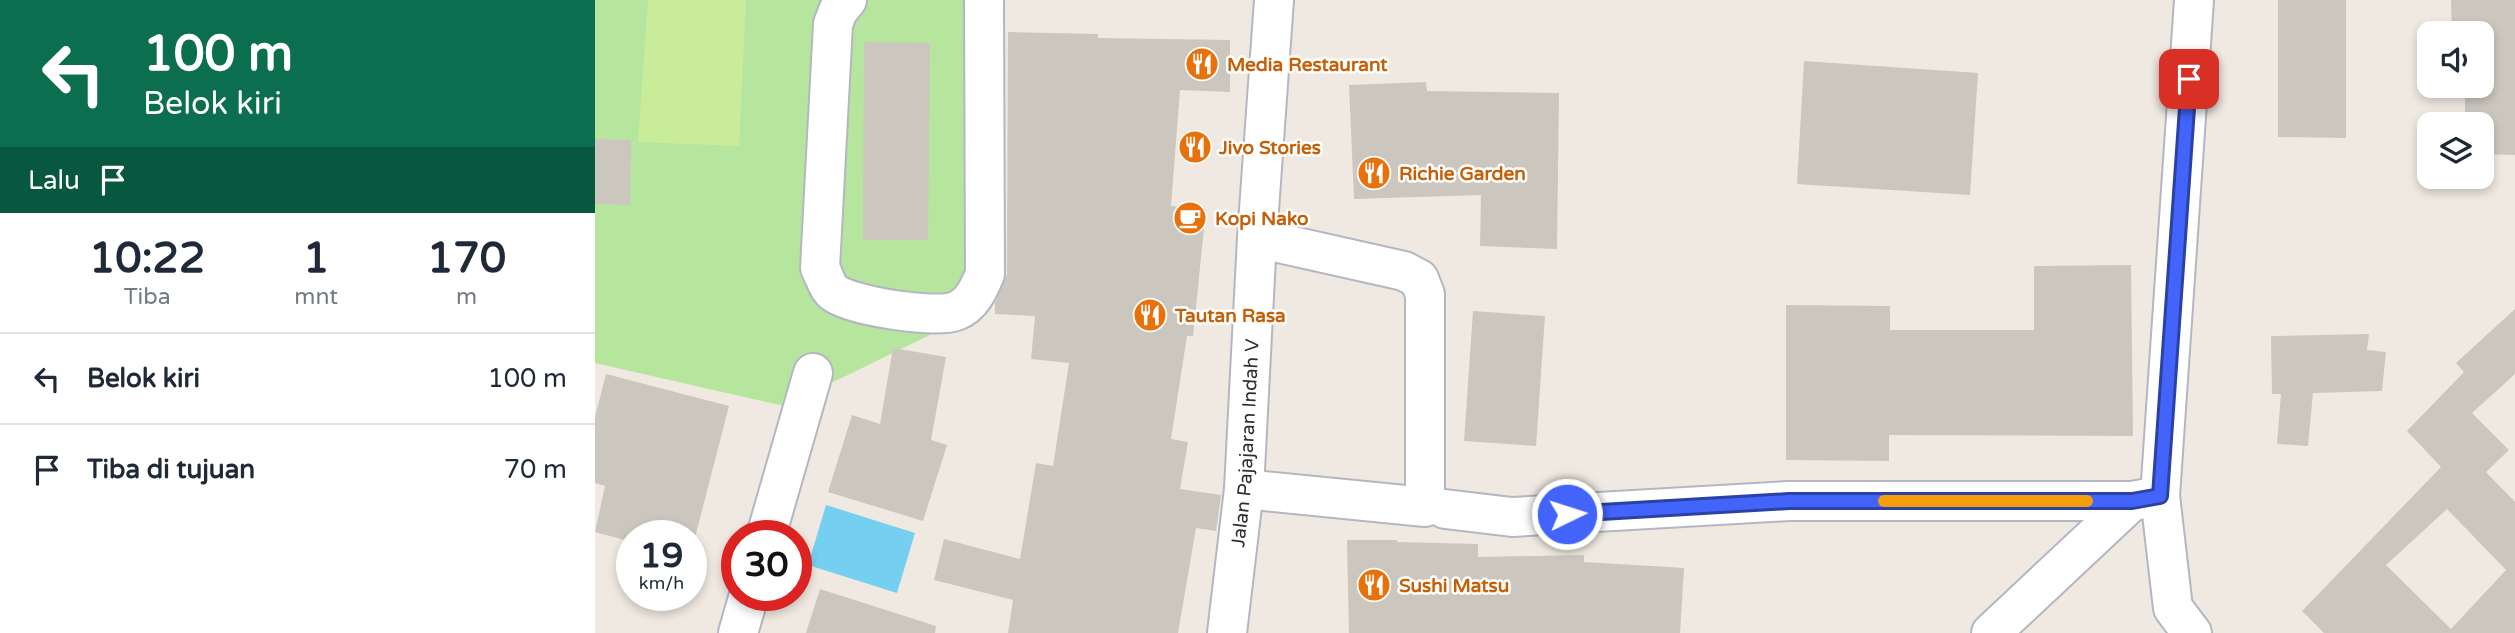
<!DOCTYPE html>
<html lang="id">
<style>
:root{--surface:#fff;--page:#f6f6f7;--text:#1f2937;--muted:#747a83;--line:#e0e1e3}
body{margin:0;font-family:"Varela Round",sans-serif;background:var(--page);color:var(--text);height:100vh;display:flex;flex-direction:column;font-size:26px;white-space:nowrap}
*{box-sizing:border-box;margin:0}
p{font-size:23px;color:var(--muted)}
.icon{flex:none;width:38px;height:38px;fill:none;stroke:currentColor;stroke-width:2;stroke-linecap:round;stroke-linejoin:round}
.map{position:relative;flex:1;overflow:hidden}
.side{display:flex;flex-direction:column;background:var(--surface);width:595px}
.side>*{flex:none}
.guide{background:#0b6e4f;color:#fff;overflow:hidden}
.tools{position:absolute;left:1822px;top:21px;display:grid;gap:14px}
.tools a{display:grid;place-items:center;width:77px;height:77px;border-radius:14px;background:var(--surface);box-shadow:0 4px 10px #0003;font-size:35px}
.speed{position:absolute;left:21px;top:520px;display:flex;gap:14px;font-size:35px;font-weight:700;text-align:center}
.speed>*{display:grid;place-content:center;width:91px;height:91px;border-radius:50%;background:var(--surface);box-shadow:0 4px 10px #0003;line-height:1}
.speed small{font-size:18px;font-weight:400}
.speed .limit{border:10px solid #d22;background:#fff;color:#111}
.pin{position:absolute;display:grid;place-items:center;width:60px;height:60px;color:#fff;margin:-30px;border-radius:14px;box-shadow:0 4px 10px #0006}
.me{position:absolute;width:77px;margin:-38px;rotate:86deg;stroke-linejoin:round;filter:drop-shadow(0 0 5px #0008)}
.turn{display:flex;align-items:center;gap:24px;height:147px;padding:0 28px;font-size:32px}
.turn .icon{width:91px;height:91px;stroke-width:2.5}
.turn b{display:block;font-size:49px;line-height:60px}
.then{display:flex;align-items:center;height:66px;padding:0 28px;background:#0003;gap:14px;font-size:26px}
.eta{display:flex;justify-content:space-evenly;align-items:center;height:119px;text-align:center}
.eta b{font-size:42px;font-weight:800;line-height:49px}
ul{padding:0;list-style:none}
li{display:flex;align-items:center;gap:21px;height:91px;padding:0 28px;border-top:2px solid var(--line)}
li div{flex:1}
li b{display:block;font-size:26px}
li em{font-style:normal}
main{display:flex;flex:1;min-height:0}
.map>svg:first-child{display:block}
.green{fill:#b6e59e}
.pitch{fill:#c9ec9a}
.water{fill:#75cff0}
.building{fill:#cbc7bf;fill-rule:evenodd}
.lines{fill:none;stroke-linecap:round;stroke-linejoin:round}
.street-casing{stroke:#b4b7c1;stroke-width:42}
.secondary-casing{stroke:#b4b7c1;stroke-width:42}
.street{stroke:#fff;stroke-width:38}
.secondary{stroke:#fff;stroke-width:38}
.route-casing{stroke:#2b41a3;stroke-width:18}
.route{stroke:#4264fb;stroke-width:12}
.slow{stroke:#f59e0b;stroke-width:12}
.labels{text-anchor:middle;stroke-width:5;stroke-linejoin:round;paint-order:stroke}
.food-label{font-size:19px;font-weight:bold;fill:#c56008;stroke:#fff;text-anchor:start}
.street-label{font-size:19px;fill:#2e2e2e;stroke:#fff}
</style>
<main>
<section class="side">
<div class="guide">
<div class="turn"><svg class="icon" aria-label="left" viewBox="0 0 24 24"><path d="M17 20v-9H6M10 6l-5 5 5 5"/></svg><div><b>100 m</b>Belok kiri</div></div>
<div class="then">Lalu<svg class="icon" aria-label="arrive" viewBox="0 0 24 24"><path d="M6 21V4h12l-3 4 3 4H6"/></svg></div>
</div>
<div class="eta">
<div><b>10:22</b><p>Tiba</p></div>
<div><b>1</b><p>mnt</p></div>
<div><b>170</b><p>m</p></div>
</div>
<ul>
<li><svg class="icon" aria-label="left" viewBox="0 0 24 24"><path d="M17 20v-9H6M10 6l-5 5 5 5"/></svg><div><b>Belok kiri</b></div><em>100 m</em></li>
<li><svg class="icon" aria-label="arrive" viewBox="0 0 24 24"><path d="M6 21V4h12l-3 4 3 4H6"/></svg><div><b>Tiba di tujuan</b></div><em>70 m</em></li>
</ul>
</section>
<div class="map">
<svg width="1920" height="633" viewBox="0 0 1920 633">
<rect width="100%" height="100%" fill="#efe9e1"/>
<polygon class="green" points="0,0 372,0 380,313 189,406 0,363"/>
<polygon class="pitch" points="53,0 151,0 144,146 43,142"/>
<polygon class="water" points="231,505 320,533 302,593 213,565"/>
<g class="building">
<polygon points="1683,0 1751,0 1751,138 1683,137"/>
<polygon points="1856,0 1920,0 1920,155 1886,154 1886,124 1870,124 1870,86 1886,86 1886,33 1857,33"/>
<polygon points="413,32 503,34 503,38 635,40 635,92 585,90 576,206 611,209 598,336 592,336 576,439 593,442 585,489 626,495 621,531 601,528 583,633 413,633 418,600 339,580 349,539 425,559 441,463 458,466 474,363 436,359 440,316 400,314 400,303 412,274"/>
<polygon points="269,42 335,43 333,240 268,240"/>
<polygon points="1209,61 1383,73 1375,195 1202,184"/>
<polygon points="831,82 832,91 964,93 962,249 885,246 886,195 759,199 754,85"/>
<polygon points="0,139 36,140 35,205 0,204"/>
<polygon points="1536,265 1538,436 1294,435 1294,461 1191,460 1191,305 1295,306 1295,330 1439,330 1439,266"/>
<path d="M1920,309v65l-43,39 37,37 -23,22 29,30v131h-191l-22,-22 139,-144 -34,-36 57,-59 -8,-9zM1852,509l59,61 -55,59 -65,-64z"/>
<polygon points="878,311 950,316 941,446 869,441"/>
<polygon points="1774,334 1772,350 1791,352 1787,391 1718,393 1713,446 1682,444 1686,394 1677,394 1676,336"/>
<polygon points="298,348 351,357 336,440 352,445 328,521 233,492 257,415 285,424"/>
<polygon points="11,374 134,406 96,553 96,536 37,536 37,542 0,532 10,486 0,483 0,417"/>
<polygon points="752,540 802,540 802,542 883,544 883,557 989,555 989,562 1089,568 1085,633 754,633"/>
<polygon points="225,589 341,626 340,633 211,633"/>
</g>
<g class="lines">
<defs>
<g id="street">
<path d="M252,0l-9,11 -5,13 -13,244c4,7 7,19 13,24 17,14 102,27 123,19 16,-6 23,-23 29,-37l-1,-274"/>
<polyline points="649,489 830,507 830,294 824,279 809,271 662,238"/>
<polyline points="850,509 917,517 1194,501 1537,501 1565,496"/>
<polyline points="171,536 218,373"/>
<polyline points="143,633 154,595"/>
<polyline points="1396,633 1537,501"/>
<polyline points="1597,633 1578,608 1565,496 1599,0"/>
</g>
<g id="secondary">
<path id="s1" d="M632,633l17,-144 13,-251 17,-238"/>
</g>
</defs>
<use href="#street" class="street-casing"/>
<use href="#secondary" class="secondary-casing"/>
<use href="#street" class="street"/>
<use href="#secondary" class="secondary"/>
</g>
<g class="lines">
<defs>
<polyline id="route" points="972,514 1194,501 1537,501 1565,496 1594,79"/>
</defs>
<use href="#route" class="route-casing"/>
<use href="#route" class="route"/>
<polyline class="slow" points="1289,501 1492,501"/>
</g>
<defs>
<symbol id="restaurant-disc" viewBox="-11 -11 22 22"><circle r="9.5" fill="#e8710a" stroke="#fff"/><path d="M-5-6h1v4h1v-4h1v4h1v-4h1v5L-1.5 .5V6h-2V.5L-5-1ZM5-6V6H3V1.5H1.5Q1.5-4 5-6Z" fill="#fff"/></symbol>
<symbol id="cafe-disc" viewBox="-11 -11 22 22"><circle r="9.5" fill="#e8710a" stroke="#fff"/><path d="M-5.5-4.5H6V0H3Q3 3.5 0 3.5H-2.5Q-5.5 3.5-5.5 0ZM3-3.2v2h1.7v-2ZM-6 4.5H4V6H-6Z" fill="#fff"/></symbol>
</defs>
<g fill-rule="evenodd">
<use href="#restaurant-disc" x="588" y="45" width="38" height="38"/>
<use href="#restaurant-disc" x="581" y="128" width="38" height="38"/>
<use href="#restaurant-disc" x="760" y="154" width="38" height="38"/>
<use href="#cafe-disc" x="576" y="199" width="38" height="38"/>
<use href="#restaurant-disc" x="536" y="296" width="38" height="38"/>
<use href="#restaurant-disc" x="760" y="566" width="38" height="38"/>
</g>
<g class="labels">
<g class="food-label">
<text x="632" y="71">Media Restaurant</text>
<text x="624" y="154">Jivo Stories</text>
<text x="804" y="180">Richie Garden</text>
<text x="620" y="225">Kopi Nako</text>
<text x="580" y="322">Tautan Rasa</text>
<text x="804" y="592">Sushi Matsu</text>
</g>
<g class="street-label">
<text dy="7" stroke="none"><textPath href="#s1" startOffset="191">Jalan Pajajaran Indah V</textPath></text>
</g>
</g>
</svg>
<div class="tools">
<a><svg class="icon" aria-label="sound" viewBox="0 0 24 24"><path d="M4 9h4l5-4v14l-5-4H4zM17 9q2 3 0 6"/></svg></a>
<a><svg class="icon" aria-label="layers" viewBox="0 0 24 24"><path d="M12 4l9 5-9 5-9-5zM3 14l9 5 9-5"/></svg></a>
</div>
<div class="speed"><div>19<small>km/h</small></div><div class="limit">30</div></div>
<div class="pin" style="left:1594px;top:79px;background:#d93025"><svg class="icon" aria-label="arrive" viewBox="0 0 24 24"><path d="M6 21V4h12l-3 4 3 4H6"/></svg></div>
<svg class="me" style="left:972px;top:514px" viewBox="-20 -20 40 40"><circle r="17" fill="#4264fb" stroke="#fff" stroke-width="3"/><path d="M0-11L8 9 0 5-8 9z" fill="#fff"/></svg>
</div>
</main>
